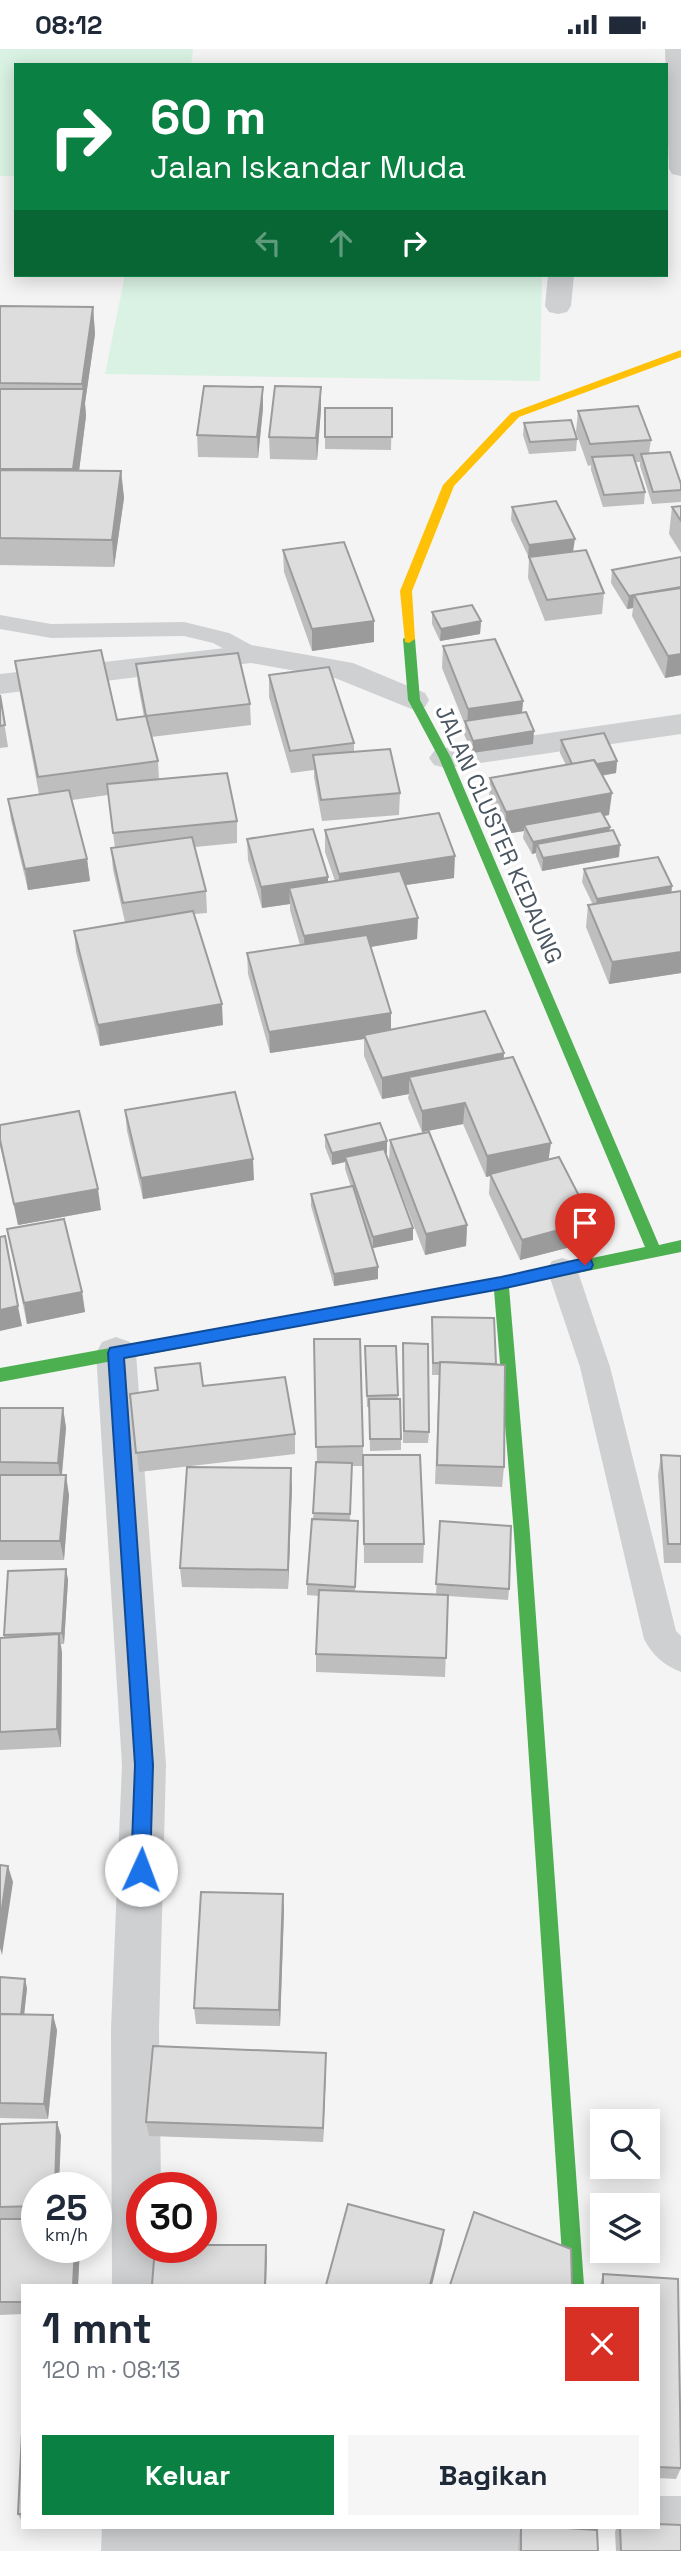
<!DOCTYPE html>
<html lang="id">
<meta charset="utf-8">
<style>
:root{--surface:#fff;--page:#f6f6f7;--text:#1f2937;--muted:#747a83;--accent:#0b8043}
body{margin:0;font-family:"Space Grotesk",sans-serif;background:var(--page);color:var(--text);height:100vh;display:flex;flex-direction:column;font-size:26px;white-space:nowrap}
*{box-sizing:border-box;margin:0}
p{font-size:23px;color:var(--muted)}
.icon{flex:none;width:38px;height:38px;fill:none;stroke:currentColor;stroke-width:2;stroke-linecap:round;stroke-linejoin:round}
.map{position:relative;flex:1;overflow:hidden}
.drawer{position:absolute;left:21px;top:2235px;width:639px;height:245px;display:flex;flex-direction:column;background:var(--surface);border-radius:0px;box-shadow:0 4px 18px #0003}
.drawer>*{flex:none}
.banner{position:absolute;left:14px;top:14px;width:654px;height:214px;border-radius:0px;box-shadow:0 4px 18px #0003;background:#0b8043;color:#fff;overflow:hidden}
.fabs{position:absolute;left:590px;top:2060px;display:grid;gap:14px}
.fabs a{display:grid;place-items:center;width:70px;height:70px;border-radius:0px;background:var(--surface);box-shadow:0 4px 18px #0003;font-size:35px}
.speed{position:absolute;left:21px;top:2123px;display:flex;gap:14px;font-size:35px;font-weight:700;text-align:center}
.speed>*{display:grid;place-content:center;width:91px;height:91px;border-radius:50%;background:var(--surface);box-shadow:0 4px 18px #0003;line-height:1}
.speed small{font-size:18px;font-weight:400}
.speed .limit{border:10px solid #d22;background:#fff;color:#111}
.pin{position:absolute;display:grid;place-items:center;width:60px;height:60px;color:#fff;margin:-72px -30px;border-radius:50% 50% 50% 0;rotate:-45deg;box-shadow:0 0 7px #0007}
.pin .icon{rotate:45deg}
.me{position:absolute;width:77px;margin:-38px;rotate:2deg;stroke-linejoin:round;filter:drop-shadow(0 0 5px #0008)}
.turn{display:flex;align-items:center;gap:24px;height:147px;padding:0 21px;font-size:32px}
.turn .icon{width:91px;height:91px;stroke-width:2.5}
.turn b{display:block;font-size:49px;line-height:60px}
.lanes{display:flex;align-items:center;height:66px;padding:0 21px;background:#0003;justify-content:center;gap:35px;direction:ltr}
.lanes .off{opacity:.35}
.round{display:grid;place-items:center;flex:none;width:74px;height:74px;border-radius:0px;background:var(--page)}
.head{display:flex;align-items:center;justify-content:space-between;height:119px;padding:0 21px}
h1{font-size:42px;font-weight:700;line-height:52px}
.action{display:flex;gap:14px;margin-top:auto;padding:14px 21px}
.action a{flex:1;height:80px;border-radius:0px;background:var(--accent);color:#fff;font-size:28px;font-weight:700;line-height:80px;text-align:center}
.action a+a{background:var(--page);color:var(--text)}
.status{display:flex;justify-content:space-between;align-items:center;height:49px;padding:0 35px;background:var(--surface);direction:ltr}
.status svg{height:19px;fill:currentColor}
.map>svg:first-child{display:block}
.green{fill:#d9f2e3}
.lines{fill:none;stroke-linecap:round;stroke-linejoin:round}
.lane{fill:#ced0d2;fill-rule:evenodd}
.street{fill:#ced0d2;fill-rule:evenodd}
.fast{fill:#4caf50;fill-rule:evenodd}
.slow{fill:#ffc107;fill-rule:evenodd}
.wall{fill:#bebebf}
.shaded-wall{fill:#9b9b9b}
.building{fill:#ddddde;stroke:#9b9b9b;stroke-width:2}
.route{fill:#1a73e8;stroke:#114b97;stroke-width:2}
.labels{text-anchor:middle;stroke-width:7;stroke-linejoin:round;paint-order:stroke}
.street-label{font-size:23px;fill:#4a5661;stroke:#fff}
</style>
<div class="status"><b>08:12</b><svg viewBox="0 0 49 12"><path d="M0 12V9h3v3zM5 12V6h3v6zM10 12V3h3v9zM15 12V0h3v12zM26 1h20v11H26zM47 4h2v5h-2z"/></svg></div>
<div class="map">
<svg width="681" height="2502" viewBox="0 0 681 2502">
<rect width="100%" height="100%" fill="#f4f4f4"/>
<g class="green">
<polygon points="0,0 193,0 191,16 16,16 16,127 0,127"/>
<polygon points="125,226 514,226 542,228 540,332 105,325"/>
</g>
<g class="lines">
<g class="lane">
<polygon points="0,566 51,575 184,573 229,584 259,600 263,605 259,610 251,612 243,610 213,594 184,587 51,589 0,580"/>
<path d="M562,1209l10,3 5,8 33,98 66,264 5,5v36c-16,-6 -29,-17 -37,-33l-64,-272 -33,-98 5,-8z"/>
</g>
<g class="street">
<polygon points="665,0 681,0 681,127 672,125 669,120"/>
<polygon points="548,226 574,226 571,257 567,263 558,265 549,263 545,257"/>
<polygon points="251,596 353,614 425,644 429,651 425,658 414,661 335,629 251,614 0,645 0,625"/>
<polygon points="681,665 681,685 445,719 434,716 429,709 434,702 445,699"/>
<polygon points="116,1288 130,1293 136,1304 166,1716 159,1980 161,2138 142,2138 142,2198 162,2198 162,2236 112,2236 111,1980 122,1716 96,1304 102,1293"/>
<polygon points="658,2447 681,2447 681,2501 658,2501 639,2493 633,2478 658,2478"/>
<polygon points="102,2478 557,2478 549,2497 537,2502 101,2502"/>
</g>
<polygon class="fast" points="409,586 415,590 420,651 451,709 659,1196 681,1191 681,1203 509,1238 530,1485 584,2236 564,2236 514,1485 494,1241 0,1333 0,1319 501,1228 645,1198 439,709 408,651 403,590"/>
<polygon class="slow" points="681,301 681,308 519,368 454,437 412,542 415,590 409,594 405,593 400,542 443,436 511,364"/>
</g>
<g class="wall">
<polygon points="0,257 93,258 95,285 85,354 86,367 79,422 121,422 124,449 114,518 0,516"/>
<polygon points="263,359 258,409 198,408 197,386"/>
<polygon points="325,359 392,359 391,401 325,400"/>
<polygon points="321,360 317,411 270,410 269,388"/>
<polygon points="578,362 651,391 649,404 681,435 681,453 652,455 640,417 640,413 635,413 645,443 644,455 603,458 591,421 591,416 588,417 576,383"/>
<polygon points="524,374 577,390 576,402 529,405 523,386"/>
<polygon points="681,457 681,504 669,485 672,458"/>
<polygon points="512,458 573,503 604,544 602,565 545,572 528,529 529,509 511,471"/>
<polygon points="283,501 374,572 374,593 312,602 284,523"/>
<polygon points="681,508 681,626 665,629 632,567 633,559 627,560 611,534 612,521"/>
<polygon points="432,563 481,572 480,585 440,592 432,575"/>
<polygon points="443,597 523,652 522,664 533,695 472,704 464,685 465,676 442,619"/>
<polygon points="15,612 117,671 144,668 138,636 136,615 250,655 251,676 151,688 158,712 159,730 237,772 237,794 195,798 206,842 207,864 194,865 223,976 100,997 76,903 74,882 125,873 113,821 111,799 115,799 108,746 72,751 87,810 90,832 28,841 11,771 8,750 39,745 19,639"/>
<polygon points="269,626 354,694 354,703 400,744 399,766 322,772 314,728 314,721 291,724 269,648"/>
<polygon points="0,646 8,698 0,699"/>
<polygon points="561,691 617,712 616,724 602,727 609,766 604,767 610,778 609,782 619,808 542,822 536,807 536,804 532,805 523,789 524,782 505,785 489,751 490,729 566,716 560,704"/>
<polygon points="325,781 454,829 405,836 418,869 417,890 371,898 391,981 504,1010 549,1110 592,1172 590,1193 520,1211 489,1145 490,1127 486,1128 463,1075 422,1083 408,1049 409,1045 382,1050 364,1007 364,990 270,1004 248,925 247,904 300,896 290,861 290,855 262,859 248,811 247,790 328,828 328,833 335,832 325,803"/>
<polygon points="584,820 671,844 681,842 681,924 609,935 586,878 588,856 593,856 582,833"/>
<polygon points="125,1061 254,1131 143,1150 127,1082"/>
<polygon points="0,1076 101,1161 18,1176 0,1097"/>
<polygon points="325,1086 387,1104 385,1105 413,1179 413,1191 373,1199 378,1230 334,1237 311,1157 311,1145 351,1138 345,1120 345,1113 332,1116 325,1098"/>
<polygon points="390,1091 467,1176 466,1197 425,1206 389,1112"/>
<polygon points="7,1180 82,1243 85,1263 27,1275"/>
<polygon points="432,1268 494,1269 496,1316 504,1418 502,1438 435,1435 439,1326 432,1326"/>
<polygon points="314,1290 363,1397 363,1417 352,1417 350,1472 358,1472 355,1542 436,1545 440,1472 509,1540 508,1551 448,1547 445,1628 316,1623 316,1605 319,1547 307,1546 307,1535 313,1470 317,1413"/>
<polygon points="365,1297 396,1297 398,1350 401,1390 401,1401 370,1402 369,1358 367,1358"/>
<polygon points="403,1306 429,1383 428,1394 403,1394"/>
<polygon points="203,1337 295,1385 295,1405 139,1423 130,1345"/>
<polygon points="0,1359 63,1359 66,1379 62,1426 69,1446 64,1511 0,1511"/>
<polygon points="363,1406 424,1495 423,1514 364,1514"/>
<polygon points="661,1406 681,1407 681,1514 664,1514 658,1426"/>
<polygon points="292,1439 288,1540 182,1538 180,1519"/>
<polygon points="66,1520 68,1531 64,1595 61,1595 62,1604 61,1698 0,1701 0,1589 4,1589 4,1586"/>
<polygon points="283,1845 284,1861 280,1977 196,1975 194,1959"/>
<polygon points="0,1928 27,1939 24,1966 57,1981 48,2070 0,2069"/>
<polygon points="326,2019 323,2093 149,2087 146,2073"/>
<polygon points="57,2073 61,2087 37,2138 37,2198 80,2198 78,2236 23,2236 23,2265 0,2266 0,2075"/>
<polygon points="603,2225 678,2230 681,2419 676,2430 658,2429 658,2236 600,2236"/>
<polygon points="23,2364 23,2475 18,2465"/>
<polygon points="521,2478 598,2502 518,2502 519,2486"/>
<polygon points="617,2478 658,2478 681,2502 616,2502 615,2483"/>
</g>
<g class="shaded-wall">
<polygon points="93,258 95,285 85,354 86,367 76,446 73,420 83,348 82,335"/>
<polygon points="263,338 263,359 258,409 257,388"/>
<polygon points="321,338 321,360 317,411 316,389"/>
<polygon points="121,422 124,449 114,518 112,491"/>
<polygon points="575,490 573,503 528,509 529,496"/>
<polygon points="634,546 633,559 627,560 629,547"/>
<polygon points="374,572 374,593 312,602 312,580"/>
<polygon points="481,572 480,585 440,592 441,580"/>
<polygon points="681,605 681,626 665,629 668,607"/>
<polygon points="523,652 521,674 467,678 468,660"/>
<polygon points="534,682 533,695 472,704 473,692"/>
<polygon points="617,712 616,724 573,731 574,719"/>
<polygon points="612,744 609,766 527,781 524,776 524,782 505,785 506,763"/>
<polygon points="610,778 608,790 537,795 536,804 532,805 533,793"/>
<polygon points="620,796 619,808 542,822 543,809"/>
<polygon points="455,807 454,829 339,846 339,825"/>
<polygon points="87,810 90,832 28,841 25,820"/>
<polygon points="328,828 328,849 289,839 290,855 262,859 261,838"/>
<polygon points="672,837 671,849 595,862 597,850"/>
<polygon points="418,869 417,890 305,909 304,887"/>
<polygon points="681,903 681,924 609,935 612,913"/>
<polygon points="222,955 223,976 100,997 98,976"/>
<polygon points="391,964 391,986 364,986 364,990 270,1004 269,983"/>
<polygon points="504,1004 503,1026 409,1028 409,1045 382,1050 382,1029"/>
<polygon points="465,1054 463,1075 422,1083 422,1062"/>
<polygon points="387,1092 387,1104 347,1113 345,1108 345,1113 332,1116 332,1104"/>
<polygon points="551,1094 548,1115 490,1125 490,1127 486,1128 487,1107"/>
<polygon points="253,1110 254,1131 143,1150 141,1129"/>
<polygon points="98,1140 101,1161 18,1176 14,1155"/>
<polygon points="592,1172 590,1193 520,1211 522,1191"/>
<polygon points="467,1176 466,1197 425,1206 426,1185"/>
<polygon points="413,1179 413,1191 373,1199 373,1188"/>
<polygon points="378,1218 378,1230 334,1237 334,1225"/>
<polygon points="82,1243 85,1263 27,1275 24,1254"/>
<polygon points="18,1257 22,1277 0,1282 0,1261"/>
<polygon points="63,1359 66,1379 61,1433 58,1414"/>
<polygon points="291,1419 292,1439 288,1540 288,1521"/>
<polygon points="66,1426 69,1446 64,1511 60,1492"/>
<polygon points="66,1520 68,1531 64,1595 62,1584"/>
<polygon points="59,1585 62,1604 61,1698 57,1680"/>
<polygon points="8,1817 13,1833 2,1906 0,1899 0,1873"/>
<polygon points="283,1845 284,1861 280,1977 279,1961"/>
<polygon points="25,1930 27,1939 23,1976 20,1967"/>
<polygon points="53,1966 57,1981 48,2070 44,2055"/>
<polygon points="326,2004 326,2019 323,2093 323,2079"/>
<polygon points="57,2073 61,2087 59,2138 55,2138"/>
<polygon points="444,2181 442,2195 432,2236 430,2236"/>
<polygon points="266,2196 267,2210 266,2236 265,2236"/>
<polygon points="75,2198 80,2198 78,2236 73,2236"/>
</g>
<g class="building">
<polygon points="0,257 93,258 82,335 0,334"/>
<polygon points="204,337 263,338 257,388 197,386"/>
<polygon points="275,337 321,338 316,389 269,388"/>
<polygon points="0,340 84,340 73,420 0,420"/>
<polygon points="638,357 651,391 590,395 578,362"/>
<rect x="325" y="359" width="67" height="29"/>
<polygon points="571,371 577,390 530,393 524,374"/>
<polygon points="670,403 681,435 681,441 653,443 641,405"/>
<polygon points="633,406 645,443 604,446 592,408"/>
<polygon points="0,421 121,422 112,491 0,489"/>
<polygon points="556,452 575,490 529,496 512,458"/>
<polygon points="681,457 681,472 672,458"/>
<polygon points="344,493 374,572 312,580 283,501"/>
<polygon points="586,501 604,544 547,551 529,508"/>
<polygon points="681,508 681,538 629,547 612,521"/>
<polygon points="681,539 681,605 668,607 634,546"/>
<polygon points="472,556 481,572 441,580 432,563"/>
<polygon points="495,590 523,652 468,660 443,597"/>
<polygon points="101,601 117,671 146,667 158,712 38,728 15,612"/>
<polygon points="238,604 250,655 146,667 136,615"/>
<polygon points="329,618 354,694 290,702 269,626"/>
<polygon points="0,646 5,676 0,677"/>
<polygon points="526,663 534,682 473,692 465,672"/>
<polygon points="604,684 617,712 597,715 594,711 572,715 561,691"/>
<polygon points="390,700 400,744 321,751 313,706"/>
<polygon points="594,711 612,744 506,763 490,729"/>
<polygon points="227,724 237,772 113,784 107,735"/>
<polygon points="69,741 87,810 25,820 8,750"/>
<polygon points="601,762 610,778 533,793 524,776"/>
<polygon points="439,764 455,807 339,825 325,781"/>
<polygon points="313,780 328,828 261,838 247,790"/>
<polygon points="613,781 620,796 543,809 537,795"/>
<polygon points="192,788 206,842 123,854 111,799"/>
<polygon points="658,808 672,837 597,850 584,820"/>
<polygon points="400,822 418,869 304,887 289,839"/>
<polygon points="681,842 681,903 612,913 588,856"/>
<polygon points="193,862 222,955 98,976 74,882"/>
<polygon points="367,886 391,964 269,983 247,904"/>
<polygon points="485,962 504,1004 382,1029 364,986"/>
<polygon points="513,1008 551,1094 487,1107 465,1054 422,1062 409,1028"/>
<polygon points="235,1043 253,1110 141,1129 125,1061"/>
<polygon points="79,1062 98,1140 14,1155 0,1091 0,1076"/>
<polygon points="380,1074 387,1092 332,1104 325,1086"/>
<polygon points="429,1083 467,1176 426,1185 390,1091"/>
<polygon points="384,1100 413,1179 373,1188 345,1108"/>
<polygon points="559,1108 592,1172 522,1191 490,1125"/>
<polygon points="353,1137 378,1218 334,1225 311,1145"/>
<polygon points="64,1170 82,1243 24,1254 7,1180"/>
<polygon points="5,1187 18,1257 0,1261 0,1188"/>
<polygon points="432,1268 494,1269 496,1315 440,1313 440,1314 433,1314"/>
<polygon points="314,1290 360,1290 363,1397 316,1398"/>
<polygon points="403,1294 428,1295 429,1383 404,1382"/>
<polygon points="365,1297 396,1297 398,1346 367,1347"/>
<polygon points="440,1313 505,1316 504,1418 437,1416"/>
<polygon points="200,1314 203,1337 285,1328 295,1385 136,1404 130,1345 158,1341 155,1319"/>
<polygon points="369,1350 400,1350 401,1390 370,1390"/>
<polygon points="0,1359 63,1359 58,1414 0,1413"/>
<polygon points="363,1406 420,1406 424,1495 364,1495"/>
<polygon points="661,1406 681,1407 681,1495 668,1495"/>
<polygon points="316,1413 352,1414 350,1465 313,1464"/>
<polygon points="187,1418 291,1419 288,1521 180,1519"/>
<polygon points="0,1426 66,1426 60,1492 0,1492"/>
<polygon points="312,1470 358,1472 355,1538 307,1535"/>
<polygon points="440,1472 511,1477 509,1540 436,1535"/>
<polygon points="66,1520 62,1584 4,1586 8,1522"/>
<polygon points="319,1541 448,1546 446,1609 316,1605"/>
<polygon points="59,1585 57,1680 0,1683 0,1589"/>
<polygon points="0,1816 8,1817 0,1873"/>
<polygon points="201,1843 283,1845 279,1961 194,1959"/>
<polygon points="0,1928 25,1930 21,1966 0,1965"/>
<polygon points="0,1965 53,1966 44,2055 0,2054"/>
<polygon points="153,1997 326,2004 323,2079 146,2073"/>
<polygon points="57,2073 55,2138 37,2138 37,2157 0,2158 0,2075"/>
<polygon points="348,2155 444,2181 430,2236 326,2236"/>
<polygon points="474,2163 571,2200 572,2236 450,2236"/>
<polygon points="0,2170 37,2170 37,2198 75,2198 73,2236 23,2236 23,2253 0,2253"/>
<polygon points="201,2196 266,2196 265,2236 152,2236 155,2198 201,2198"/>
<polygon points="603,2225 678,2230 681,2419 658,2418 658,2236 603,2236"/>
<polygon points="23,2364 23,2465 18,2465"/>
<polygon points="658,2475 681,2476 681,2502 621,2502 620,2478 658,2478"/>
<polygon points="521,2478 552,2478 597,2481 598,2502 521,2502"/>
</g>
<polygon class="route" points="585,1209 591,1211 593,1216 591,1220 501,1240 124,1309 153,1716 150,1821 147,1827 141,1830 134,1827 131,1821 135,1716 108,1304 110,1299 501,1228"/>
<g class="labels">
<g class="street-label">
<text transform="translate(499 785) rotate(66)" y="8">JALAN CLUSTER KEDAUNG</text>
</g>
</g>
</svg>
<div class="fabs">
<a><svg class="icon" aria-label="search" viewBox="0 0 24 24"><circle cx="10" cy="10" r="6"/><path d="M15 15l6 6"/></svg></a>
<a><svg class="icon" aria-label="layers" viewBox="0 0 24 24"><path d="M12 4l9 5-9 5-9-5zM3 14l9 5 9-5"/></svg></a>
</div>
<div class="speed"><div>25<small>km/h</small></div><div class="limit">30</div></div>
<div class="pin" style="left:585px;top:1216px;background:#d93025"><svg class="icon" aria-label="arrive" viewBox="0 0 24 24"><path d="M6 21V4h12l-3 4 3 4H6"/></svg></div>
<svg class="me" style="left:141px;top:1821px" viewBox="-20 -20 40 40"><circle r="19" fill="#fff"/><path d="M0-13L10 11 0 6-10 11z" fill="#1a73e8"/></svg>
<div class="banner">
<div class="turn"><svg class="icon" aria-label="right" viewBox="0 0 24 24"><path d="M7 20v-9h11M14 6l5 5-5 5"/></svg><div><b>60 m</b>Jalan Iskandar Muda</div></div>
<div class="lanes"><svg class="icon off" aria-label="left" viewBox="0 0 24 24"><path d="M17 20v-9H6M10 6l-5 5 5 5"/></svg><svg class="icon off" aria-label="ahead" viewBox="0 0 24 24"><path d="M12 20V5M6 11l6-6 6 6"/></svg><svg class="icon" aria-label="right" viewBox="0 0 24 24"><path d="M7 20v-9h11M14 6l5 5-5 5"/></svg></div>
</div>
<section class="drawer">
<div class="head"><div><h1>1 mnt</h1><p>120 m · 08:13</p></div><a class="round" style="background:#d93025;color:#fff"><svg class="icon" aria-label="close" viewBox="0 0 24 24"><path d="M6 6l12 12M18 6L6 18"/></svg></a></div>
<div class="action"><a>Keluar</a><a>Bagikan</a></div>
</section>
</div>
